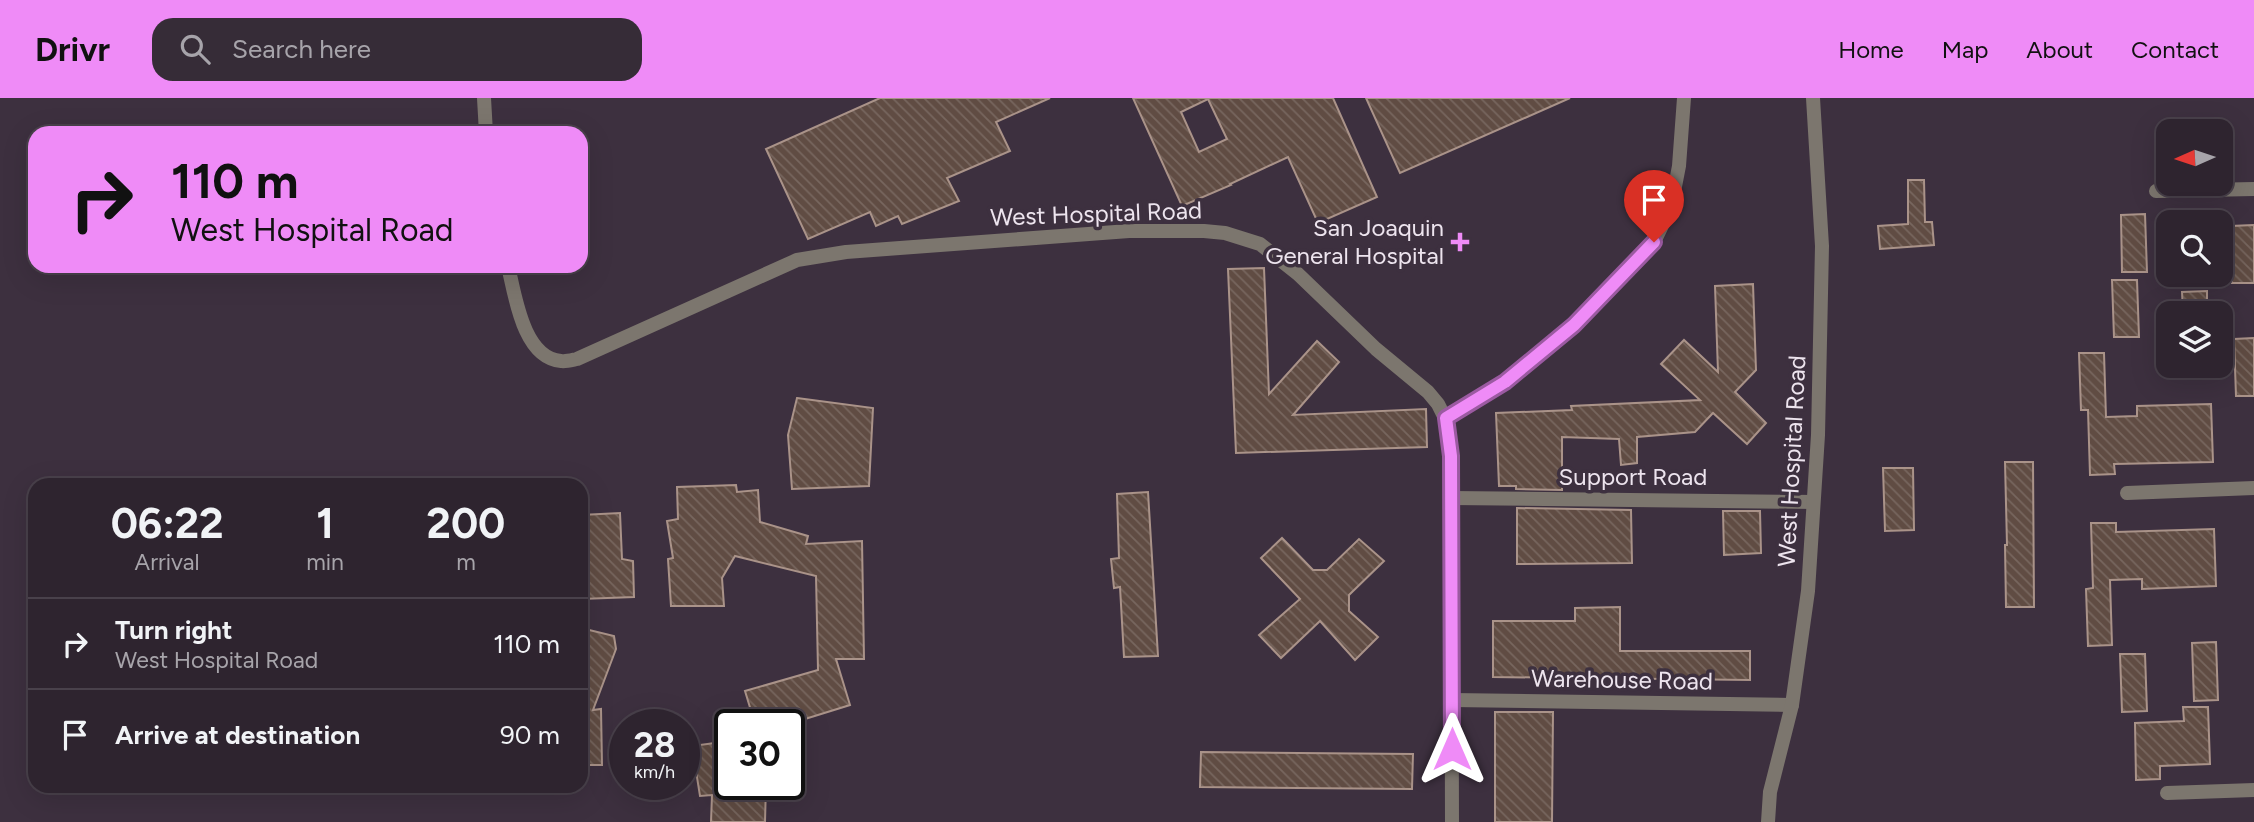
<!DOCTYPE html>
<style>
:root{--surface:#2e242f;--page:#362c37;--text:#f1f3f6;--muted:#a7a4aa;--line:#49414b;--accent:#ef8bf7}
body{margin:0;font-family:Figtree,sans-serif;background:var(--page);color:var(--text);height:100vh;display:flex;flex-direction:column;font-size:26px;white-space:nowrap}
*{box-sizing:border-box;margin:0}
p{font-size:23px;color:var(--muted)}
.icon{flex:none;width:38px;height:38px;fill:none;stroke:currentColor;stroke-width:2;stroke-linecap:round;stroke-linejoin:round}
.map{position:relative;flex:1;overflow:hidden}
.drawer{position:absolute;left:28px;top:380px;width:560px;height:315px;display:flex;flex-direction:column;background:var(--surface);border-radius:21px;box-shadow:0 7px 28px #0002,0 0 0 2px var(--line)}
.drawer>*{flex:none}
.banner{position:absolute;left:28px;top:28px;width:560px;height:147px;border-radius:21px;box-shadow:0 7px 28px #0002,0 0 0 2px var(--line);background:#ef8bf7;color:#111;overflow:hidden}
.needle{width:46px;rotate:267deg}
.tools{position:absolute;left:2156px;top:21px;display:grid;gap:14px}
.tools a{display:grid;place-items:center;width:77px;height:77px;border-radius:14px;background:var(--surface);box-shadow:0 7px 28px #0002,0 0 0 2px var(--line);font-size:35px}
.speed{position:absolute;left:609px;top:611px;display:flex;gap:14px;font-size:35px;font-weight:700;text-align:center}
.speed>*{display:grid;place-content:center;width:91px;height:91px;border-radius:50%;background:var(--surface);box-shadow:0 7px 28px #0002,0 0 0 2px var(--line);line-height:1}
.speed small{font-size:18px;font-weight:400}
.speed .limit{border:4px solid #111;border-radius:10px;background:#fff;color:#111}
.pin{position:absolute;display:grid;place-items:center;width:60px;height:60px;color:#fff;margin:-72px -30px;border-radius:50% 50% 50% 0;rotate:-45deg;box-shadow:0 0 7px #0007}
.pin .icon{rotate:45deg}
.me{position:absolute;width:77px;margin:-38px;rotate:0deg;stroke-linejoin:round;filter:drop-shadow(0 0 5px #0008)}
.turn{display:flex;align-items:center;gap:24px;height:147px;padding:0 28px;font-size:32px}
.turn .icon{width:91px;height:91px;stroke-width:2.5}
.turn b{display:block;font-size:49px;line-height:60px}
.eta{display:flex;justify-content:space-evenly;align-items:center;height:119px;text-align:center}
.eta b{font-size:42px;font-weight:700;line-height:49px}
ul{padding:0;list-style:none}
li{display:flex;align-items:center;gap:21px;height:91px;padding:0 28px;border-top:2px solid var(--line)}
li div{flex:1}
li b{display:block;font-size:26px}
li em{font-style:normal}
header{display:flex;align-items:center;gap:42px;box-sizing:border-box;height:98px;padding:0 35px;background:var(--accent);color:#111}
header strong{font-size:33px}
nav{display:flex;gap:38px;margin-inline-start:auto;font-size:24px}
.search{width:490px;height:63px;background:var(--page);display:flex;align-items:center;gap:18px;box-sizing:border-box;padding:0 24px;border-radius:21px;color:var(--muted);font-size:26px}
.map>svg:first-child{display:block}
.building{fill:url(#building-back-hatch);stroke:#aa9389;stroke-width:2;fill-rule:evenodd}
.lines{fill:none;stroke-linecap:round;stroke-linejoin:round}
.street{stroke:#7c766e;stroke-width:14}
.route-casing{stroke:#9b5aa1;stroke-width:18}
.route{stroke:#ef8bf7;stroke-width:12}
.poi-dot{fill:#ef8bf7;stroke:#3d303f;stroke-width:2.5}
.labels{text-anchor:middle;stroke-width:7;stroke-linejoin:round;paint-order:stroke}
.street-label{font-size:24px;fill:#ede4ee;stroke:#3d303f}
.poi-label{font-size:24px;fill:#ede4ee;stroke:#3d303f;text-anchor:end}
</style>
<header>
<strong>Drivr</strong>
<div class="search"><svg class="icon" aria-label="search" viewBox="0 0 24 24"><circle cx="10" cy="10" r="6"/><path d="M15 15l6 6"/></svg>Search here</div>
<nav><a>Home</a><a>Map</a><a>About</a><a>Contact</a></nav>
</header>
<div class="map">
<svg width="2254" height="724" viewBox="0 0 2254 724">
<defs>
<pattern id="building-back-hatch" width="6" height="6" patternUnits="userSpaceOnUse" patternTransform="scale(1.75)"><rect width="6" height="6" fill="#604c43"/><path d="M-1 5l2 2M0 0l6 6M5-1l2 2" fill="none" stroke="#77665e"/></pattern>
</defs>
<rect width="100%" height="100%" fill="#3d303f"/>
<g class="building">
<polygon points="880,0 1050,0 996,24 1010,53 947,80 959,103 902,126 898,118 876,128 870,114 808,141 766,51"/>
<path d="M1133,0h200l44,99 -59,26 -30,-66 -58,27 1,1 -49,21zM1208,1l19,40 -28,13 -18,-40z"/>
<polygon points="1366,0 1570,0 1400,75"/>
<polygon points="1908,82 1924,82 1925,124 1932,124 1934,147 1880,151 1878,128 1908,126"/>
<polygon points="2145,116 2147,174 2122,174 2121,117"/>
<polygon points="2254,127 2254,185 2232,185 2231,128"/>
<polygon points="1264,170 1269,296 1317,243 1339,264 1293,317 1426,311 1427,349 1236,355 1228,171"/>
<polygon points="2112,182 2137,182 2139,239 2114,239"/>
<polygon points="1753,186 1756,272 1735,294 1766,325 1747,346 1713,315 1695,334 1637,339 1637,365 1621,367 1619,341 1562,339 1562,392 1516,391 1516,388 1499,388 1496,315 1572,312 1571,308 1700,302 1661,266 1684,242 1718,274 1715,188"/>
<polygon points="2207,193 2207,215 2183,215 2182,194"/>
<polygon points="2254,240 2254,298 2236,298 2234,241"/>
<polygon points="2079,255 2104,255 2106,319 2137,318 2137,308 2211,306 2213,364 2114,366 2115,376 2090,377 2088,312 2081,312"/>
<polygon points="797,300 873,310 869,388 792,391 788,337"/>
<polygon points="2005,364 2033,364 2034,509 2006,509 2005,447 2007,447"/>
<polygon points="1883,370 1913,370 1914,432 1885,433"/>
<polygon points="736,387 737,394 758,392 760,424 808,438 806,446 862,443 864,561 836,561 850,607 789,626 755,626 745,593 818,572 816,478 735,458 722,480 724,508 671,508 668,461 673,460 667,423 678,421 677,389"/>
<polygon points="1148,394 1158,558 1124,559 1120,489 1114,490 1111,461 1119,460 1117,396"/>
<polygon points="1517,410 1631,412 1632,465 1517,466"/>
<polygon points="1723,413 1760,413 1761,455 1724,457"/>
<polygon points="620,415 622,461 633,463 634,499 581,501 581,417"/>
<polygon points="2091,425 2116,425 2116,434 2214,431 2216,488 2142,491 2142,481 2110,482 2112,547 2088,548 2086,491 2093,490"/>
<polygon points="1282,440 1313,472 1327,472 1359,441 1384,463 1349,497 1349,513 1378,539 1355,562 1320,523 1281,560 1259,537 1300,501 1261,460"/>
<polygon points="1620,509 1620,553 1750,553 1750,582 1493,579 1493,523 1575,523 1575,510"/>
<polygon points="581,530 614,538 616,551 593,612 601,611 602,667 581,667"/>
<polygon points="2216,544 2218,602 2194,603 2192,545"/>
<polygon points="2120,556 2145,556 2147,613 2122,614"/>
<polygon points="2183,609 2208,609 2210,666 2160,668 2160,681 2136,682 2135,625 2184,623"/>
<polygon points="1495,614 1553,614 1552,724 1495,724"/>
<polygon points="730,643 730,686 766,686 765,724 711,724 712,697 700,698 692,648"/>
<polygon points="1201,654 1413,656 1412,691 1200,689"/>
</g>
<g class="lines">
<g class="street">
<polyline points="484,0 486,35"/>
<polyline points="2156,93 2254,91"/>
<path d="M508,168c7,29 15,92 53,95 4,1 11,-1 16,-2l220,-99 49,-8 283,-21h75l21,2 35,11 38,30 78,75 52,43 10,12 7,14 6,38 1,366"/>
<polyline points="1445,320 1505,284 1574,227 1654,144 1671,109 1679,68 1684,0"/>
<polyline points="2127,395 2254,390"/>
<polyline points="1451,400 1813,404"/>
<polyline points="1452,602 1792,607"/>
<polyline points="2167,695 2254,692"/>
<polyline points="1768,724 1770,694 1792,607 1808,493 1818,337 1822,148 1813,0"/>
</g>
</g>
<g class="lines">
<defs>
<polyline id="route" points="1452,651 1451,358 1446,320 1505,284 1574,227 1654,144"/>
</defs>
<use href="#route" class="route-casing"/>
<use href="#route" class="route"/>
</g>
<path class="poi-dot" d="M1456.5 133.5h7v7h7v7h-7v7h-7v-7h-7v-7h7z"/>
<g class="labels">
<g class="street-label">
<text transform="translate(1096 116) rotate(-2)" y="8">West Hospital Road</text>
<text transform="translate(1792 363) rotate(-87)" y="8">West Hospital Road</text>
<text x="1633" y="387">Support Road</text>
<text transform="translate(1622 582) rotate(1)" y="8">Warehouse Road</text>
</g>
<g class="poi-label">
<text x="1444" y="138">San Joaquin<tspan x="1444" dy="28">General Hospital</tspan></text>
</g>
</g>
</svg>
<div class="tools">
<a><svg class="needle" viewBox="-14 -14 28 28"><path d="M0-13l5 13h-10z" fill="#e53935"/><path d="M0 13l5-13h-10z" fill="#a7a4aa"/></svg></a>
<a><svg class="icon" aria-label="search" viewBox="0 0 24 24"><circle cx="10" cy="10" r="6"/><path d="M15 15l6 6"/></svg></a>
<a><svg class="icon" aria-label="layers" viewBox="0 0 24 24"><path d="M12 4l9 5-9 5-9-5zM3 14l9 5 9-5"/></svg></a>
</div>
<div class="speed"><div>28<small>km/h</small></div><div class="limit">30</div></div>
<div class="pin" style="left:1654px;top:144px;background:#d93025"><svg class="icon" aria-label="arrive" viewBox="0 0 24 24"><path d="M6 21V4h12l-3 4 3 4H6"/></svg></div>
<svg class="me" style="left:1452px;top:651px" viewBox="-20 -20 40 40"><path d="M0-17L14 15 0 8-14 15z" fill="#ef8bf7" stroke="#fff" stroke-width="4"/></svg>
<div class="banner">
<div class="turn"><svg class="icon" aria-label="right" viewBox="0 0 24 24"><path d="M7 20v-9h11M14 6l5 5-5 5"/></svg><div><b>110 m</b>West Hospital Road</div></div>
</div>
<section class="drawer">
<div class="eta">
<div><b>06:22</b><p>Arrival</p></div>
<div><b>1</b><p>min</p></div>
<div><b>200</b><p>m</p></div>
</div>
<ul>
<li><svg class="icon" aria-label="right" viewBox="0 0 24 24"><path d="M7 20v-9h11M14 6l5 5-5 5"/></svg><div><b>Turn right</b><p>West Hospital Road</p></div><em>110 m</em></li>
<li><svg class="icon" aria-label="arrive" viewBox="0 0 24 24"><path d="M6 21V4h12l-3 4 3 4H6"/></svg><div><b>Arrive at destination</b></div><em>90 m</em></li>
</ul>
</section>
</div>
